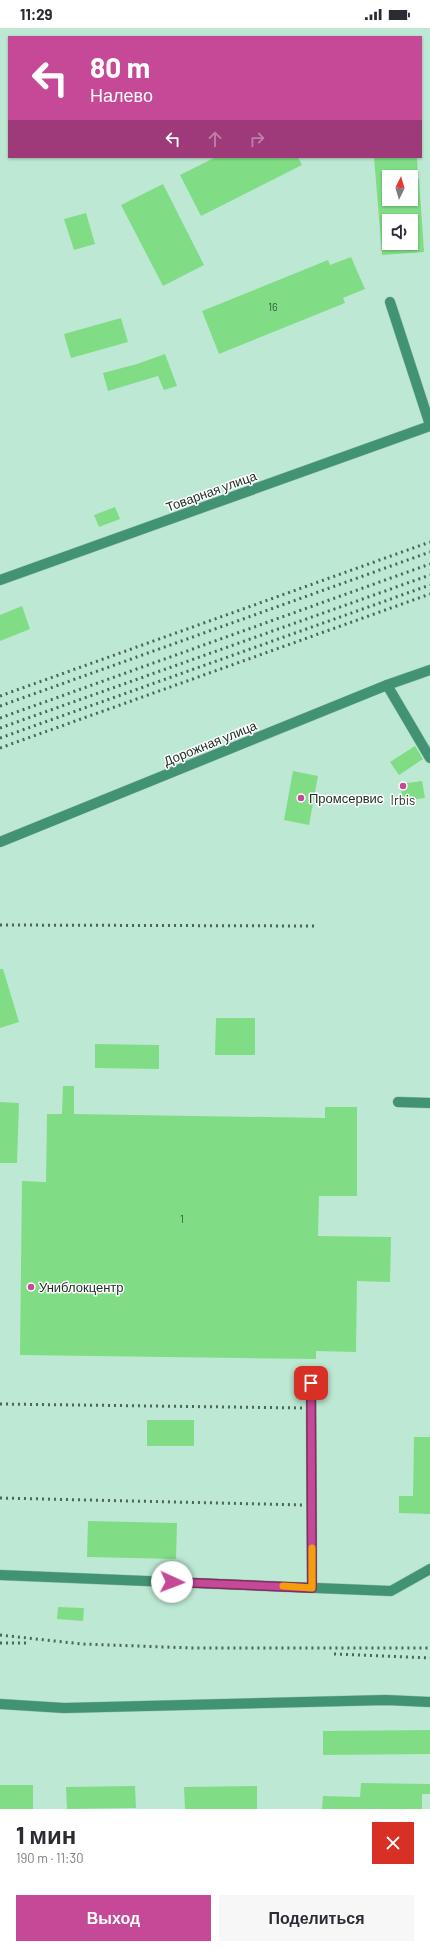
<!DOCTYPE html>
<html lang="ru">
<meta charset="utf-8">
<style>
:root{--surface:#fff;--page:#f7f7f7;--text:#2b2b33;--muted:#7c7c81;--accent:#c64998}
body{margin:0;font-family:Barlow,sans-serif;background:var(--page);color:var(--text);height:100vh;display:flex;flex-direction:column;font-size:15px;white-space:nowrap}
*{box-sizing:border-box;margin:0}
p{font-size:13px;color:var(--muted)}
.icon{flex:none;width:22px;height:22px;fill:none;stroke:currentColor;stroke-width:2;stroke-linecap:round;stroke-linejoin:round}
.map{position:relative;height:1781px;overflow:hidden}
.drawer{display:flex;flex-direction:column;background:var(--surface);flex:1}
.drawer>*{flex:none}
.hud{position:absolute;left:8px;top:8px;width:414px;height:122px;border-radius:0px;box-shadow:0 1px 3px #0004;background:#c64998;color:#fff;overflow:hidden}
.needle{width:26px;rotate:5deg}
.tools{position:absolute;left:382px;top:142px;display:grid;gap:8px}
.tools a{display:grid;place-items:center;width:36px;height:36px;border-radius:0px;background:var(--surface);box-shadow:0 1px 3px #0004;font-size:20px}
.pin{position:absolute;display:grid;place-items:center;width:34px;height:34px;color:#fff;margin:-17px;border-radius:8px;box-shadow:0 2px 6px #0006}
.me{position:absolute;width:44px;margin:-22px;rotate:92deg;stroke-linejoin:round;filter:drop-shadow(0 0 3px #0008)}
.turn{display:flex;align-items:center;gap:14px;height:84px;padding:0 16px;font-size:18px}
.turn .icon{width:52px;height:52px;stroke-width:2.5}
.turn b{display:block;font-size:28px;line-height:34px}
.lanes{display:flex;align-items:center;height:38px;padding:0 16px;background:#0003;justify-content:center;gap:20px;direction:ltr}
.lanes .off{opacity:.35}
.round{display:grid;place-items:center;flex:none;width:42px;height:42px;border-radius:0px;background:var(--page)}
.summary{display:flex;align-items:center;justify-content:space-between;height:68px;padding:0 16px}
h1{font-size:24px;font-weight:700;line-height:30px}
.action{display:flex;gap:8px;margin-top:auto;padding:8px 16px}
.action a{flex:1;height:46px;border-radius:0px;background:var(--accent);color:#fff;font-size:16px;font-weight:700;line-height:46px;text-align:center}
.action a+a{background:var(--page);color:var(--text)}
.status{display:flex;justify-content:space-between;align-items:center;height:28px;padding:0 20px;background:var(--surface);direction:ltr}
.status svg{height:11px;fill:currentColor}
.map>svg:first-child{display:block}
.building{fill:#80dd85;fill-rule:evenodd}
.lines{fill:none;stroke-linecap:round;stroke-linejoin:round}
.minor-casing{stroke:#9ec4b2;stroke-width:11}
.minor{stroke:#419374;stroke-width:10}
.rail{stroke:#4c6559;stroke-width:3;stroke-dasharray:2 4;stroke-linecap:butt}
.route-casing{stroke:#812f63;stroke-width:10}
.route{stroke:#c64998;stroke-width:7}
.slow{stroke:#f59e0b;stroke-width:7}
.poi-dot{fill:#c64998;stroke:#fefefe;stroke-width:1.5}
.labels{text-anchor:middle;stroke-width:3;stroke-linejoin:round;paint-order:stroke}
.number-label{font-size:11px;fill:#385c40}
.street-label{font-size:13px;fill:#203129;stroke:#fefefe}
.poi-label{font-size:13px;fill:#203129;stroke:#fefefe;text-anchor:start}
</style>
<div class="status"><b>11:29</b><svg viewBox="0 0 49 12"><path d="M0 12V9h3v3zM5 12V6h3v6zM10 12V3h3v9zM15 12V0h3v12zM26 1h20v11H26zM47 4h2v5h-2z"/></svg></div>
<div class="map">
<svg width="430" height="1781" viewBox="0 0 430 1781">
<rect width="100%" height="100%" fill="#bde9d4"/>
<g class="building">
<polygon points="216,129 298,129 302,137 201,188 180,147"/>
<path d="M374,129h43l1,20h-29v22h22v-20h8l5,73 -42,3zM389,193h22v22h-22z"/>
<polygon points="163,156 204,237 163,258 121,177"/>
<polygon points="86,185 95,216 74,222 64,191"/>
<polygon points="351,229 365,261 343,270 345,275 219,326 202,283 328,232 330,237"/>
<polygon points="121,290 128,314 71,330 64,306"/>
<polygon points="165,326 177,358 164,362 158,348 108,363 103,345 137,336"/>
<polygon points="115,479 120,491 99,499 94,487"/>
<polygon points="22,578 30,601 0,613 0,587"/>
<polygon points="415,718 423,731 399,747 390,734"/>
<polygon points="293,743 318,748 309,797 284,792"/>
<polygon points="422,753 425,770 403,773 400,756"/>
<polygon points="0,941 3,941 19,994 0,1000"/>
<polygon points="216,990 255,990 255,1027 215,1027"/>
<polygon points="95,1016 159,1017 159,1041 95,1040"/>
<polygon points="63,1058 74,1058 74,1086 325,1090 325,1079 357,1079 357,1168 319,1168 318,1208 391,1209 390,1254 357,1253 356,1324 316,1323 316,1331 20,1327 22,1153 46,1154 47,1086 62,1086"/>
<polygon points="0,1074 19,1075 17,1135 0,1135"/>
<rect x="147" y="1392" width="47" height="26"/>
<polygon points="414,1409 430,1409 430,1486 399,1485 399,1468 413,1468"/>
<polygon points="88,1493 177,1495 176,1531 87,1529"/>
<polygon points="58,1579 84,1580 83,1593 57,1591"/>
<polygon points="430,1702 430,1726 323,1727 323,1703"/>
<polygon points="361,1755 430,1756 430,1766 422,1766 422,1781 322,1781 323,1768 360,1769"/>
<rect x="0" y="1757" width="33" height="24"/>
<polygon points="135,1758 136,1780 67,1781 66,1759"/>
<polygon points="257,1758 257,1781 185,1781 184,1759"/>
</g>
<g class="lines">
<defs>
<g id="minor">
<polyline points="390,274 430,397"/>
<polyline points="0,552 430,398"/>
<polyline points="387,657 430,730"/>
<polyline points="0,814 387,657 430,642"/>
<polyline points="398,1074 430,1075"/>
<polyline points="311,1355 312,1559"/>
<polyline points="0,1547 391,1563 430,1541"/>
<polyline points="0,1676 64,1680 386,1672 430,1674"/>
</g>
</defs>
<use href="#minor" class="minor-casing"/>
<use href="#minor" class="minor"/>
<g class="rail">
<polyline points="0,668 430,514"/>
<polyline points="0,678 430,524"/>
<polyline points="0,690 430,536"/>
<polyline points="0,700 430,547"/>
<polyline points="0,710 430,557"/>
<polyline points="0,720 430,566"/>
<polyline points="0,897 315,898"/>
<polyline points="0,1376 304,1380"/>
<polyline points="0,1470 305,1477"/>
<polyline points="0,1607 82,1616 192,1620 430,1620"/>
<polyline points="0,1615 28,1615"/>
<polyline points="334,1626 430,1630"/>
</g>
</g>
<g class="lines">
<defs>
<polyline id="route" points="172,1554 312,1560 311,1355"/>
</defs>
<use href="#route" class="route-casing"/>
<use href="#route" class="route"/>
<polyline class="slow" points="283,1558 312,1560 312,1520"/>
</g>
<g class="poi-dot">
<circle cx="403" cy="758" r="4"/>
<circle cx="301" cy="770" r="4"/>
<circle cx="31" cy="1259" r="4"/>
</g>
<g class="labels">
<g class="number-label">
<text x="273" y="283">16</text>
<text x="182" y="1195">1</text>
</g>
<g class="street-label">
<text transform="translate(211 463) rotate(-20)" y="5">Товарная улица</text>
<text transform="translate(210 715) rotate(-22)" y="5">Дорожная улица</text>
</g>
<g class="poi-label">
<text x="309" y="775">Промсервис</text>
<text x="403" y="777" text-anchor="middle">Irbis</text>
<text x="39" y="1264">Униблокцентр</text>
</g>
</g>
</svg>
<div class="tools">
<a><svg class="needle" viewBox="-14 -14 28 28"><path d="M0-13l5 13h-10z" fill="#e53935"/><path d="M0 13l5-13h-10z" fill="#7c7c81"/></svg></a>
<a><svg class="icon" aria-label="sound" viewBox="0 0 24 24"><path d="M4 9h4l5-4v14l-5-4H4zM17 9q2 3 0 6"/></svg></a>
</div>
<div class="pin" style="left:311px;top:1355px;background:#d93025"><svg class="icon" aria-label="arrive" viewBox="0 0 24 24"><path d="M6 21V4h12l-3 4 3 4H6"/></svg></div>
<svg class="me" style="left:172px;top:1554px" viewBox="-20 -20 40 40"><circle r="19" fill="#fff"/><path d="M0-13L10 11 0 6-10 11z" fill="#c64998"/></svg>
<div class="hud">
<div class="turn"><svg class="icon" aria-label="left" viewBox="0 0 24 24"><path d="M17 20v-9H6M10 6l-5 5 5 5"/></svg><div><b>80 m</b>Налево</div></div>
<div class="lanes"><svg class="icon" aria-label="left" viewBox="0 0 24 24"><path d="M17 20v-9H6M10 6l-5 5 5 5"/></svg><svg class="icon off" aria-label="ahead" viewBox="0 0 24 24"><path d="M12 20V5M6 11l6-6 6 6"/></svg><svg class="icon off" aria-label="right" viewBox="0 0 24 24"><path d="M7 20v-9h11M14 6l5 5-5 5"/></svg></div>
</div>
</div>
<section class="drawer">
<div class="summary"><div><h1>1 мин</h1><p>190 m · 11:30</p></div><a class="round" style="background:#d93025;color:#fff"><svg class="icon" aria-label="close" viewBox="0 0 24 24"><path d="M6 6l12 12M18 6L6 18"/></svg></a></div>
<div class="action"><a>Выход</a><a>Поделиться</a></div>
</section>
